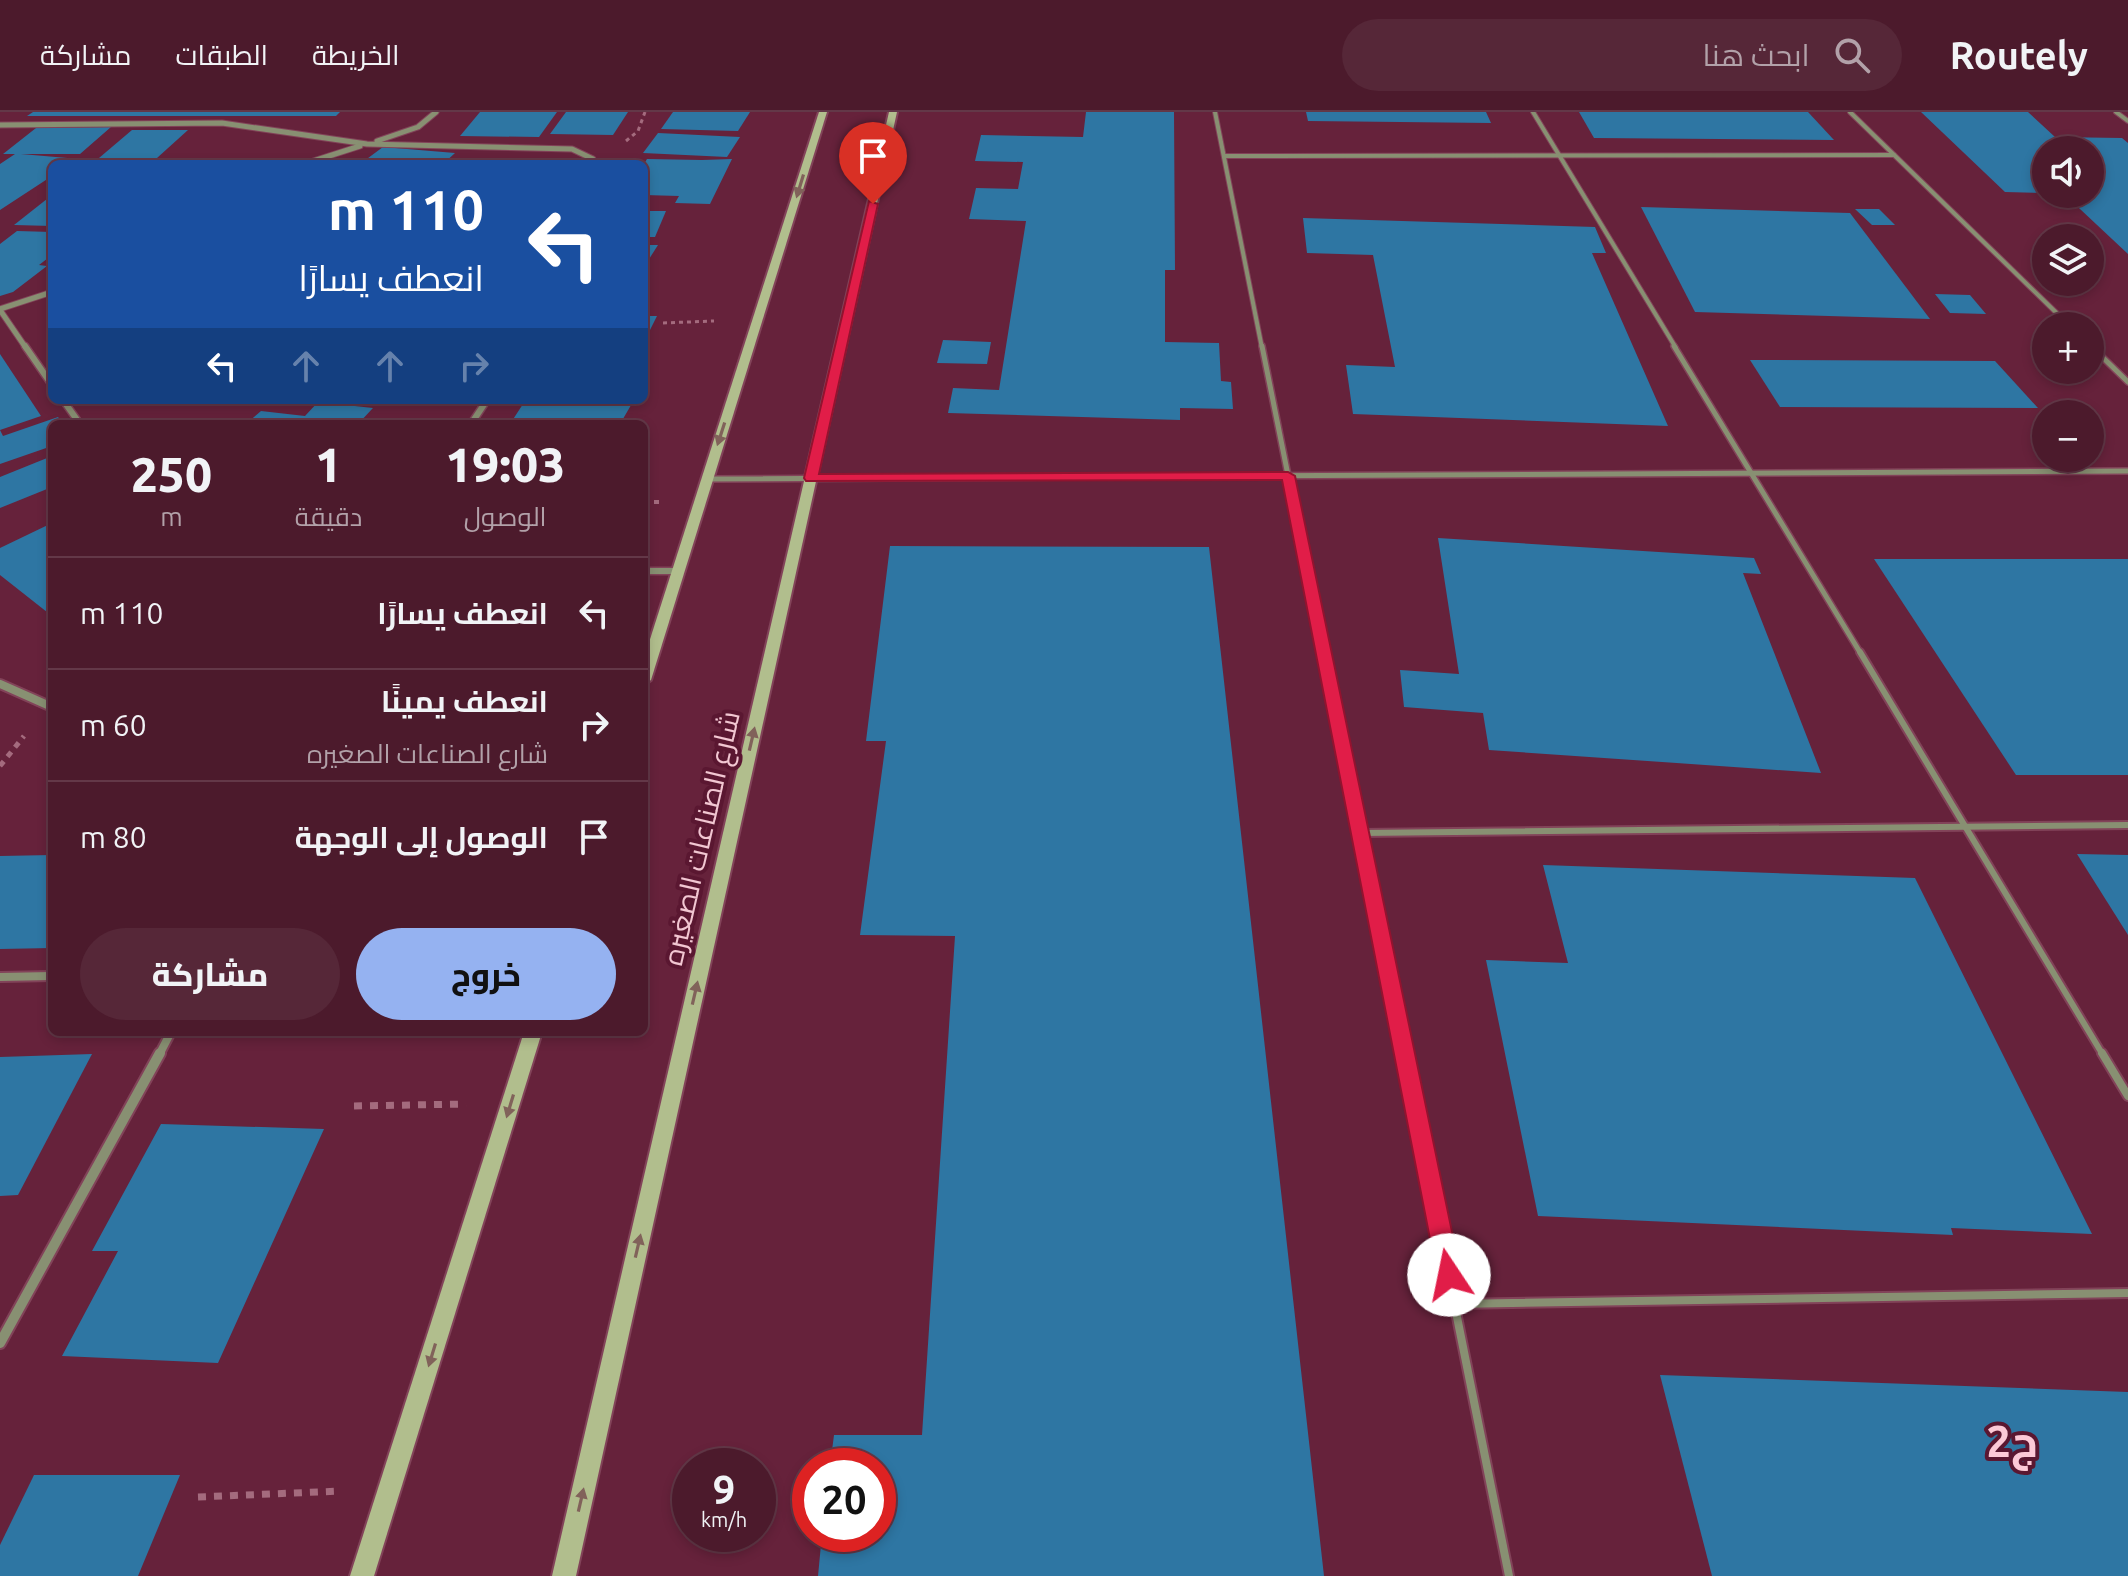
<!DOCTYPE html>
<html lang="ar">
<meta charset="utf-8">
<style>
:root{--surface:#4c1a2c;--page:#562738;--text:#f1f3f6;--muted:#b2a1a9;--line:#633848;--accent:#95b2f1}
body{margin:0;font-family:Ubuntu,Cairo,sans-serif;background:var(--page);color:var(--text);direction:rtl;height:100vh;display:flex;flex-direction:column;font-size:30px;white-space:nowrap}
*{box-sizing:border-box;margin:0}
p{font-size:26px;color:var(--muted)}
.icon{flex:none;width:44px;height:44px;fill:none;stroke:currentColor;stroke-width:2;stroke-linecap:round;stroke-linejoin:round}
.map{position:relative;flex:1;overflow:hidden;direction:ltr}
.panel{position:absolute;left:48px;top:308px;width:600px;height:616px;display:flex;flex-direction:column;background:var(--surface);border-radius:12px;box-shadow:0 4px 12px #0003,0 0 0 2px var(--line);direction:rtl}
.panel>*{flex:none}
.hud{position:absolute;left:48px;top:48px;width:600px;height:244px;border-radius:12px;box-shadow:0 4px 12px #0003,0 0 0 2px var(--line);direction:rtl;background:#1a4fa0;color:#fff;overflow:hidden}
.tools{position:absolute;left:2032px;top:24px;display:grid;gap:16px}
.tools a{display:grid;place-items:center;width:72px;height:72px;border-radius:50%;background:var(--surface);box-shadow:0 4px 12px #0003,0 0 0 2px var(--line);font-size:40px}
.speed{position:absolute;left:672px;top:1336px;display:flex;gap:16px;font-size:40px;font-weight:700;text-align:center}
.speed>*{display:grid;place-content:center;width:104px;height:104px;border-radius:50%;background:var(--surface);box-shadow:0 4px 12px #0003,0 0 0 2px var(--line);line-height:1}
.speed small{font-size:20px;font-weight:400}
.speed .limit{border:12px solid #d22;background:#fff;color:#111}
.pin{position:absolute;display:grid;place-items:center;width:68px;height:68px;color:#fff;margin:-82px -34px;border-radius:50% 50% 50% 0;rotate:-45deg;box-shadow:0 0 8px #0007}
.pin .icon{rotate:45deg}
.me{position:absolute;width:88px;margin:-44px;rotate:349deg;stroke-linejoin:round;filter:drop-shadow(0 0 6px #0008)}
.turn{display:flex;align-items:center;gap:28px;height:168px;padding:0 32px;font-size:36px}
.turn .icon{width:104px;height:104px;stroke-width:2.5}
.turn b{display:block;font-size:56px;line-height:68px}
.lanes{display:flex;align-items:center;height:76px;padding:0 32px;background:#0003;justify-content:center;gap:40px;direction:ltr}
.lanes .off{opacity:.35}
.eta{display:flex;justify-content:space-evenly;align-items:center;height:136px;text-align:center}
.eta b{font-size:48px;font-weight:800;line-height:56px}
.primary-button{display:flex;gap:16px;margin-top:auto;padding:16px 32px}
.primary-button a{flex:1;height:92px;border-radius:48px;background:var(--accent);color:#111;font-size:32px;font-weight:800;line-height:92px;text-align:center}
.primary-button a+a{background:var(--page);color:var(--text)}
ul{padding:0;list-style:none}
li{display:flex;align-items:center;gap:24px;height:112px;padding:0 32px;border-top:2px solid var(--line)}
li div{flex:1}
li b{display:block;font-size:30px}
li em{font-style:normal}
header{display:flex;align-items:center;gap:48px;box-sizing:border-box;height:112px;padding:0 40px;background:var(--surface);border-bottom:2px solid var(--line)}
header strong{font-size:38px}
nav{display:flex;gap:44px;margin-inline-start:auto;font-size:28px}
.search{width:560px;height:72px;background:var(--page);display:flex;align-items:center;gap:20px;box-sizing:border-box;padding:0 28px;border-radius:44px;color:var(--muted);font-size:30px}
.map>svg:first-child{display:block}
.building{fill:#2e76a3}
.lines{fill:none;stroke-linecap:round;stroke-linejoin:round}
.lane-far3-casing{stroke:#824359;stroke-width:6}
.lane-far2-casing{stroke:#824359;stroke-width:8}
.lane-far1-casing{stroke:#824359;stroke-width:10}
.lane-casing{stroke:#824359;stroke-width:12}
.street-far3-casing{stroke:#824359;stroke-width:7}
.street-far2-casing{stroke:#824359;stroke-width:9}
.street-far1-casing{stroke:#824359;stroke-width:12}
.street-casing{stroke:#824359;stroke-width:14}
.secondary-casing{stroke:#824359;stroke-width:4}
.path-far3{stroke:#a46b7e;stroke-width:3;stroke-dasharray:4 4;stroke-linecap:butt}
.path-far2{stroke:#a46b7e;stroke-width:4;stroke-dasharray:5 5;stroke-linecap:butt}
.path-far1{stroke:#a46b7e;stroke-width:5;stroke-dasharray:6 6;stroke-linecap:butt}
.path{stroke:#a46b7e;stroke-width:7;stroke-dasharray:8 8;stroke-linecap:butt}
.lane-far3{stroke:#889072;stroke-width:4}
.lane-far2{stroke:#889072;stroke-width:5}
.lane-far1{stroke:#889072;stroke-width:6}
.lane{stroke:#889072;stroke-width:8}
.street-far3{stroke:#889072;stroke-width:5}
.street-far2{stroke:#889072;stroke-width:6}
.street-far1{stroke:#889072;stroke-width:8}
.street{stroke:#889072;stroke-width:10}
.secondary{fill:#b1be8d;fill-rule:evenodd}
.oneway{fill:#81625a}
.route{fill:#e11d48;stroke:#92132f;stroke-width:2}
.labels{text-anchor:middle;stroke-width:8;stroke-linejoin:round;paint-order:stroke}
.street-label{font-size:28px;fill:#f2c7d2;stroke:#5a1731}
.near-district-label{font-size:44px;font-weight:bold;fill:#fcc9d7;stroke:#5a1731}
</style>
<header>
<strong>Routely</strong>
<div class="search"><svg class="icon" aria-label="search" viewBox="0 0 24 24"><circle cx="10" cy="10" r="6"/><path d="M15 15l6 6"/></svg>ابحث هنا</div>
<nav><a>الخريطة</a><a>الطبقات</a><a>مشاركة</a></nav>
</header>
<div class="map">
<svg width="2128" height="1464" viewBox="0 0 2128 1464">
<rect width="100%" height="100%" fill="#66223b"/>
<g class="building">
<polygon points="33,0 340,0 336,4 27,4"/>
<polygon points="480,0 557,0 539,25 460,24"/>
<polygon points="566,0 628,0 613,23 550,22"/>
<polygon points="673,0 750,0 738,19 661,17"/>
<polygon points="1086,0 1174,0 1175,158 1165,158 1165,230 1219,231 1221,269 1231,270 1233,297 1180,296 1180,308 948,301 953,276 999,278 1026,109 969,107 976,76 1018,77 1023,50 975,49 981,23 1083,25"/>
<polygon points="1306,0 1486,0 1491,11 1308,9"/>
<polygon points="1579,0 1808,0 1834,28 1594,26"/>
<polygon points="1921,0 2028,0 2055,25 2122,26 2128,31 2128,142 2064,82 2090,82 2090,38 2046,38 2046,81 2005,80"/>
<polygon points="111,15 80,42 21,42 79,47 71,52 52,52 52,64 0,98 0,52 15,42 3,42 36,16"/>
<polygon points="132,18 188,18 157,46 99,46"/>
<polygon points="658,21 740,25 727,45 643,41"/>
<polygon points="383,35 455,41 443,52 360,52"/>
<polygon points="480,46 566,47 562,52 475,52"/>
<polygon points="647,47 702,48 732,47 710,92 675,91 679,84 644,83 644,52"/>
<polygon points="52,83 52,114 14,113"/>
<polygon points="1641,95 1850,101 1930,207 1695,200"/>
<polygon points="1855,97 1879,97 1895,113 1872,113"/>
<polygon points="644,99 666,99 655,125 644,125"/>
<polygon points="1303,106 1595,115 1606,141 1592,141 1668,314 1353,302 1346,253 1395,255 1373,143 1307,141"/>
<polygon points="17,119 52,120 52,143 39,153 47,154 13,180 0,184 0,132"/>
<polygon points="644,133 658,133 644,155"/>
<polygon points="1935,182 1970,183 1986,202 1950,201"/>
<polygon points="644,204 657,204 644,230"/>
<polygon points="943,228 991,230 987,252 937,251"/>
<polygon points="0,242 41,304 0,318"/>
<polygon points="1750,248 1995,249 2038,296 1780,295"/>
<polygon points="557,288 634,288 620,312 510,312 523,292 553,294"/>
<polygon points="318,290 373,296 358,312 246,312 261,299 305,304"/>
<polygon points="58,305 63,312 52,312 52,334 0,352 0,318 3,324"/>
<polygon points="52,344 52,375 0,396 0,365"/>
<polygon points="52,411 52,504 0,463 0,436"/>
<polygon points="1438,426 1754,446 1761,462 1743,461 1821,661 1489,638 1483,601 1404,595 1400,558 1459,562"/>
<polygon points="890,434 1209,435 1324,1464 818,1464 822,1422 878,1422 878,1354 830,1354 834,1323 922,1323 955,824 860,823 886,629 866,629"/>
<polygon points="1874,447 2128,447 2128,663 2016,663"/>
<polygon points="2077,742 2128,743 2128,823"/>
<polygon points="52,743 52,836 0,837 0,744"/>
<polygon points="1543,753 1915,766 2092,1122 1951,1116 1953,1123 1538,1104 1486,848 1568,851"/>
<polygon points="92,942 18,1083 0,1084 0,945"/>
<polygon points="161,1012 324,1017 218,1251 62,1244 118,1139 92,1139"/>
<polygon points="1660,1263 2128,1280 2128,1464 1712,1464"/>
<polygon points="34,1363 180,1363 138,1464 0,1464 0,1433"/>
</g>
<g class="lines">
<defs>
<g id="lane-far3">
<polyline points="1215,0 1262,236"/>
<polyline points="1533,0 1676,236"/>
<polyline points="1850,0 2070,214"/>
<polyline points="2116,0 2128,9"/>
<polyline points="1224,44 1894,43"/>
<polyline points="2090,233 2093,236"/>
</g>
<g id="lane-far2">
<polyline points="1262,234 1324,542"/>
<polyline points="1674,234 1861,542"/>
<polyline points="2091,234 2128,270"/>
<polyline points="707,367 2128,359"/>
</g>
<g id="lane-far1">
<polyline points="1324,540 1404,943"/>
<polyline points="1860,540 2103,943"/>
<polyline points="1360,721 2128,713"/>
</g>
<g id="lane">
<polyline points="1404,941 1509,1464"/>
<polyline points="2102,941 2128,984"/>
<polyline points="1455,1192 2128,1181"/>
</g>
<g id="street-far3">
<polyline points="0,13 222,11 367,32 572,37 593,47 593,52"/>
<polyline points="377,29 418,15 436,0"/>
<polyline points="304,52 360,34"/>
<polyline points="0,197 52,180"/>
<polyline points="0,198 26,236"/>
</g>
<g id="street-far2">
<polyline points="25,234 52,273"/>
<polyline points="63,288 80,312"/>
<polyline points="471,312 487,288"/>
<polyline points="644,459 679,459"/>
</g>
<g id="street-far1">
<polyline points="0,572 52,595"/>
<polyline points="0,865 52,864"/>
<polyline points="159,943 171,920"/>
</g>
<polyline id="street" points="0,1231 160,941"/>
<g id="secondary">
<polygon points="819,0 827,0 651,568 644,573 644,546"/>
<polygon points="889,0 897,0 576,1464 552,1464"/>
<polygon points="524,920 542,920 374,1464 350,1464"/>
</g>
</defs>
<use href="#lane-far3" class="lane-far3-casing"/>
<use href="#lane-far2" class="lane-far2-casing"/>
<use href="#lane-far1" class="lane-far1-casing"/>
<use href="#lane" class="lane-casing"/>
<use href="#street-far3" class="street-far3-casing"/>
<use href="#street-far2" class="street-far2-casing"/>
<use href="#street-far1" class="street-far1-casing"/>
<use href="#street" class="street-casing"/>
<use href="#secondary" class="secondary-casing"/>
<g class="path-far3">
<polyline points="626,29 638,19 645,0"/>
<polyline points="663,211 714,209"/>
</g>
<polyline class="path-far2" points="644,390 659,390"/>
<polyline class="path-far1" points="0,654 24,624"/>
<g class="path">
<polyline points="354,994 466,992"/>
<polyline points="198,1385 341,1379"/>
</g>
<use href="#lane-far3" class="lane-far3"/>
<use href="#lane-far2" class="lane-far2"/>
<use href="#lane-far1" class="lane-far1"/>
<use href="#lane" class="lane"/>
<use href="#street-far3" class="street-far3"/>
<use href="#street-far2" class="street-far2"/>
<use href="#street-far1" class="street-far1"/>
<use href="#street" class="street"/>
<use href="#secondary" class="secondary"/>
</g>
<defs><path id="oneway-solid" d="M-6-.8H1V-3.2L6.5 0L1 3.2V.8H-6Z" transform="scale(2)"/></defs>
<g class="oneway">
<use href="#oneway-solid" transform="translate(800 74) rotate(107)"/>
<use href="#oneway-solid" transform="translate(721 322) rotate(108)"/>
<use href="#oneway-solid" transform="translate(752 627) rotate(-77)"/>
<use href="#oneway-solid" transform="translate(695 881) rotate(-77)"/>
<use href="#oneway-solid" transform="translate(510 994) rotate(107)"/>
<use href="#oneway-solid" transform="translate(638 1134) rotate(-77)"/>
<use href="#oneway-solid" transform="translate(432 1243) rotate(107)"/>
<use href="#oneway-solid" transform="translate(581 1388) rotate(-77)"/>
</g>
<polygon class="route" points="869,89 878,92 819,362 1288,360 1295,364 1461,1163 1457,1171 1449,1175 1441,1171 1437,1163 1282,368 806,369 804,366"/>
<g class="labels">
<g class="street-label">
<text transform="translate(701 726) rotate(-77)" y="10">شارع الصناعات الصغيره</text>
</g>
<g class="near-district-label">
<text x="2012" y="1345">ج2</text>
</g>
</g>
</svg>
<div class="tools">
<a><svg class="icon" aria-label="sound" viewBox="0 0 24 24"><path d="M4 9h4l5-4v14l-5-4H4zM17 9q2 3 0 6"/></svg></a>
<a><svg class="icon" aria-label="layers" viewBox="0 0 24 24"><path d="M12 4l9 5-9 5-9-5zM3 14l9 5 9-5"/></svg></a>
<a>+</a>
<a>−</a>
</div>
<div class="speed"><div>9<small>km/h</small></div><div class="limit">20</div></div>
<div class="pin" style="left:873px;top:92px;background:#d93025"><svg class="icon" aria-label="arrive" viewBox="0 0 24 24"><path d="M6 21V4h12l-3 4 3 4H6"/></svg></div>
<svg class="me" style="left:1449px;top:1163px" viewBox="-20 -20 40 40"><circle r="19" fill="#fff"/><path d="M0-13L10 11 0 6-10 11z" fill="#e11d48"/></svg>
<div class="hud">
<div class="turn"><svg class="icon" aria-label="left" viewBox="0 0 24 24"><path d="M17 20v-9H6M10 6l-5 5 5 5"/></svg><div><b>110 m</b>انعطف يسارًا</div></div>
<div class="lanes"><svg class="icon" aria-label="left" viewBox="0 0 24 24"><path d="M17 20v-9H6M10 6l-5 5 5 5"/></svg><svg class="icon off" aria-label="ahead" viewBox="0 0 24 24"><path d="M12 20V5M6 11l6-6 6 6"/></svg><svg class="icon off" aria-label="ahead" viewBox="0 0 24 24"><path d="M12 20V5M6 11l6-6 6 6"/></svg><svg class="icon off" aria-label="right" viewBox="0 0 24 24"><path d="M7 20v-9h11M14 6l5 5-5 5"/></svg></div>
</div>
<section class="panel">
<div class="eta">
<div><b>19:03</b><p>الوصول</p></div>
<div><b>1</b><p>دقيقة</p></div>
<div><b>250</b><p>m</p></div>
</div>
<ul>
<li><svg class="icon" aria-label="left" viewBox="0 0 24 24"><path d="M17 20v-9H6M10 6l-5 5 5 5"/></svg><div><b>انعطف يسارًا</b></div><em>110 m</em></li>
<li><svg class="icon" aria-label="right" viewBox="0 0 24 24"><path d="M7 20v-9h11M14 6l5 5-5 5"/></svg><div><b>انعطف يمينًا</b><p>شارع الصناعات الصغيره</p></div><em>60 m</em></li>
<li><svg class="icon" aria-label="arrive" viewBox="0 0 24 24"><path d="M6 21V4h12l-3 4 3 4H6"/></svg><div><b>الوصول إلى الوجهة</b></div><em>80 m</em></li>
</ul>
<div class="primary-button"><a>خروج</a><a>مشاركة</a></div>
</section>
</div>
